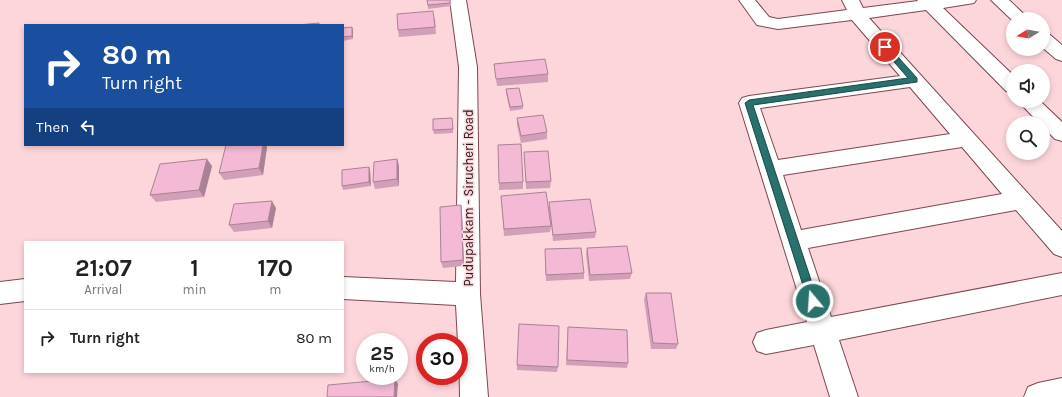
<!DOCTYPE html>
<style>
:root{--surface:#fff;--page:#f2f2f2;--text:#222;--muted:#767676;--line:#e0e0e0}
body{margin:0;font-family:Karla,sans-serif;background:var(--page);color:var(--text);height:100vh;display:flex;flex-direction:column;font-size:15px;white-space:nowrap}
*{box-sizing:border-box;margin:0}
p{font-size:13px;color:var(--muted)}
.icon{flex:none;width:22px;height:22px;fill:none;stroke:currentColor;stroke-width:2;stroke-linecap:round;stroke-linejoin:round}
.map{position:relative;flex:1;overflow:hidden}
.details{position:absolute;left:24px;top:241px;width:320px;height:132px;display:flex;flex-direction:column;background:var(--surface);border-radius:0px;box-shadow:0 2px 6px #0003}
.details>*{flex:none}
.banner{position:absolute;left:24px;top:24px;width:320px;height:122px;border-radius:0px;box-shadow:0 2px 6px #0003;background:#1a4fa0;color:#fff;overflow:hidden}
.needle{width:26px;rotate:259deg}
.fabs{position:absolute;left:1006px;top:12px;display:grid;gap:8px}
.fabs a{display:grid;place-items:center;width:44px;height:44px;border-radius:50%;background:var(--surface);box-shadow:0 2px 6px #0003;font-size:20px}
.speed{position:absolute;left:356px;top:333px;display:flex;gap:8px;font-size:20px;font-weight:700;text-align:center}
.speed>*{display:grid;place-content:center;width:52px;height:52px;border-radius:50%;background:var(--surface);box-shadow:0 2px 6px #0003;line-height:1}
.speed small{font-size:10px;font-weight:400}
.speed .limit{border:6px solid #d22;background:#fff;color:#111}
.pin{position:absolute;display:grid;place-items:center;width:34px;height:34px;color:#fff;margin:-17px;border:2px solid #fff;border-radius:50%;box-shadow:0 1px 4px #0007}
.me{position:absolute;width:44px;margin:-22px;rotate:342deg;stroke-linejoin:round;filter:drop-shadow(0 0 3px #0008)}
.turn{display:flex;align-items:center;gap:14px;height:84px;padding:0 12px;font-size:18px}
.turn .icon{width:52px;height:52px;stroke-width:2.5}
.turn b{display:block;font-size:28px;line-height:34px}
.then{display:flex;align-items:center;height:38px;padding:0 12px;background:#0003;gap:8px;font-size:15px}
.eta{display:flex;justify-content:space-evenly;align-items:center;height:68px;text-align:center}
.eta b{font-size:24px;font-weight:700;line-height:28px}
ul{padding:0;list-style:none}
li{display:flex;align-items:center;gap:12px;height:56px;padding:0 12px;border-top:1px solid var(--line)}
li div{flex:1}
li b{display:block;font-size:15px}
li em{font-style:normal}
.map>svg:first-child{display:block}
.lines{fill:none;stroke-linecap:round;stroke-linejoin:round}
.minor-casing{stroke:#7c4852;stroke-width:2}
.minor{fill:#fff;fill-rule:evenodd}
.wall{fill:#d19fb7}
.shaded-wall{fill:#aa8295}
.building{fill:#f3b9d5;stroke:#aa8295}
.route{fill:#28716c;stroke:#1a4946}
.labels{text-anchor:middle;stroke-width:3;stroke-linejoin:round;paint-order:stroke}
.street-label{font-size:13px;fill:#311a1e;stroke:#fcd6db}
</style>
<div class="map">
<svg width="1062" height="397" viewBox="0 0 1062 397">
<rect width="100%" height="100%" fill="#fcd6db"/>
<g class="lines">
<defs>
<g id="minor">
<polygon points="450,0 466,0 477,67 480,294 488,397 460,397 459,342 458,342 456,305 343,299 343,277 456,282 459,67"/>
<path d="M739,0h16l14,17 9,2 69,-9 -5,-10h17l4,8 55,-7 -1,-1h59l-2,3 -31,5 70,67v17l-7,-1 -80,-81 -57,8 193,213v26l-8,-3 -38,-44 -208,38 23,69 231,-44v22l-223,45 19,57h-28l-16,-52 -48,9 -9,-3 -4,-9 4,-9 9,-3 41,-8 -68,-219 3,-5 7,-2 151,-20 -48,-56 -74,9 -21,-4zM910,87l40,47 -172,26 -18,-52zM962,147l40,47 -201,36 -18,-55z"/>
<polygon points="991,0 1009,0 1029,19 1013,19 1013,21"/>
<polygon points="1043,32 1049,34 1062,45 1062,61 1056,59 1043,48"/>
<polygon points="1018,101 1040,101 1062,122 1062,141 1055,139 1043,127 1043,123 1039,123"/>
<polygon points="25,279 25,301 0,304 0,282"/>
<polygon points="1062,378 1062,397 1024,397 1028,387 1038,383"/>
</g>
</defs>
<use href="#minor" class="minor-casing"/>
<use href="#minor" class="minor"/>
</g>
<g class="wall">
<polygon points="427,0 450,0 451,6 428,9"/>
<polygon points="435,18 436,34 399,37 398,30"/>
<polygon points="352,27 353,31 353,39 343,41 343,28"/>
<polygon points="494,64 548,74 548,82 497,86"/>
<polygon points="506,89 523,106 523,109 510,111 506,93"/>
<polygon points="517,118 547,132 547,139 521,143 517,125"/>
<polygon points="453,122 453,133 434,134 433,130"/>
<polygon points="267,147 263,175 224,180 219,173"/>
<polygon points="524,152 551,181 550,188 526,189"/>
<polygon points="397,159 399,166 399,186 375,189 373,182"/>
<polygon points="212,166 204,197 156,202 150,195"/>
<polygon points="369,167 370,170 371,186 343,190 342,186"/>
<polygon points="523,182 523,189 499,190 499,183"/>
<polygon points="501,196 551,226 550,232 504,236"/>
<polygon points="549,202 596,232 595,238 553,241 549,208"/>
<polygon points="461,205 462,212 464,266 443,268 441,262"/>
<polygon points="276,208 272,228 234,232 229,225"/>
<polygon points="587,248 632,273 630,279 589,281 586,254"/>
<polygon points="545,249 584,273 584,279 546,281"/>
<polygon points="646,293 678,344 676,349 651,349 644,299"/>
<polygon points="568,327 628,363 627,368 566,365"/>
<polygon points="517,365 558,367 557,372 517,370"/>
</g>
<g class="shaded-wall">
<polygon points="352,27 353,31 353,39 352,36"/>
<polygon points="263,145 266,145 267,147 263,175 259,168"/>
<polygon points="207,159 212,166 204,197 199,190"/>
<polygon points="397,159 399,166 399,186 397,179"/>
<polygon points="369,167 370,170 371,186 369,182"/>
<polygon points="272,201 276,208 272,228 268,221"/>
<polygon points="461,205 462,212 464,266 463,260"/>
<polygon points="395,379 398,384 397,397 394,397"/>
</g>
<g class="building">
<polygon points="427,0 450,0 450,3 428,5"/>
<polygon points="433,11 435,27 398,30 397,14"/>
<polygon points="319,23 319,25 298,25"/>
<polygon points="352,27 352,36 343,37 343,28"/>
<polygon points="545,59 548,74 496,79 494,64"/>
<polygon points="519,88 523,106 510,107 506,89"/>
<polygon points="543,115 547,132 521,136 517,118"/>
<polygon points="452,118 453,129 433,130 433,119"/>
<polygon points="521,144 523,182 499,183 498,145"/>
<polygon points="226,145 263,145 259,168 219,173"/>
<polygon points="548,151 551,181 526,182 524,152"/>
<polygon points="207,159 199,190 150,195 160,164"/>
<polygon points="397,159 397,179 373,182 374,162"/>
<polygon points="369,167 369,182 342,186 342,170"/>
<polygon points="546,192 551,226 504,229 501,196"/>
<polygon points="590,199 596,232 553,235 549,202"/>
<polygon points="272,201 268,221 229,225 234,204"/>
<polygon points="461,205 463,260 441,262 440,207"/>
<polygon points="627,246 632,273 590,275 587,248"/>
<polygon points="581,248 584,273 546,275 545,249"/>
<polygon points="646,293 671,293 678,344 653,343"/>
<polygon points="519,324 559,326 558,367 517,365"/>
<polygon points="568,327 627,330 628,363 567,360"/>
<polygon points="395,379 394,397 327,397 328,385"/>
</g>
<polygon class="route" points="885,45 888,46 917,78 917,82 753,105 818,301 816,304 813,305 809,304 808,301 745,103 749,100 908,78 883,49 883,46"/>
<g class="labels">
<g class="street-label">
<text transform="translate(468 198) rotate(-90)" y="5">Pudupakkam - Sirucheri Road</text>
</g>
</g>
</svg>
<div class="fabs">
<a><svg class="needle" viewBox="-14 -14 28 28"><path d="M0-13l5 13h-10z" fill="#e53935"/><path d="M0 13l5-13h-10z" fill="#767676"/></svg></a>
<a><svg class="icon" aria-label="sound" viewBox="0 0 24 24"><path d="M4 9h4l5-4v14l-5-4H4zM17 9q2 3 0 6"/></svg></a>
<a><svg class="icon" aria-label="search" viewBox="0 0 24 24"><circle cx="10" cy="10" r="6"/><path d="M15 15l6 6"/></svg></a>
</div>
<div class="speed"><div>25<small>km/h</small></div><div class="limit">30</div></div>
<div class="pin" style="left:885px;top:47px;background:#d93025"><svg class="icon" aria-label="arrive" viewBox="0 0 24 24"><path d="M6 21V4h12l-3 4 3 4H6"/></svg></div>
<svg class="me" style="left:813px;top:301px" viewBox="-20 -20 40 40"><circle r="17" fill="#28716c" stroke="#fff" stroke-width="3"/><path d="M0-11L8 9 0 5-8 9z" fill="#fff"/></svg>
<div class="banner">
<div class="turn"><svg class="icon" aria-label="right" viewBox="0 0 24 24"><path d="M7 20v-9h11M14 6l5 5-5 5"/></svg><div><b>80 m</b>Turn right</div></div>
<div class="then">Then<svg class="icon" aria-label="left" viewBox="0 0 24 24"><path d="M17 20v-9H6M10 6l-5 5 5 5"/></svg></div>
</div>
<section class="details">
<div class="eta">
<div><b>21:07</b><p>Arrival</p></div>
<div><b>1</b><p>min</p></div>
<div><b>170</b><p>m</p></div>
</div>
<ul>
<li><svg class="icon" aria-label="right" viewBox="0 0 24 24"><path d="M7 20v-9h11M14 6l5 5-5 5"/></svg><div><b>Turn right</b></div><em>80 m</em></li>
</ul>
</section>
</div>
